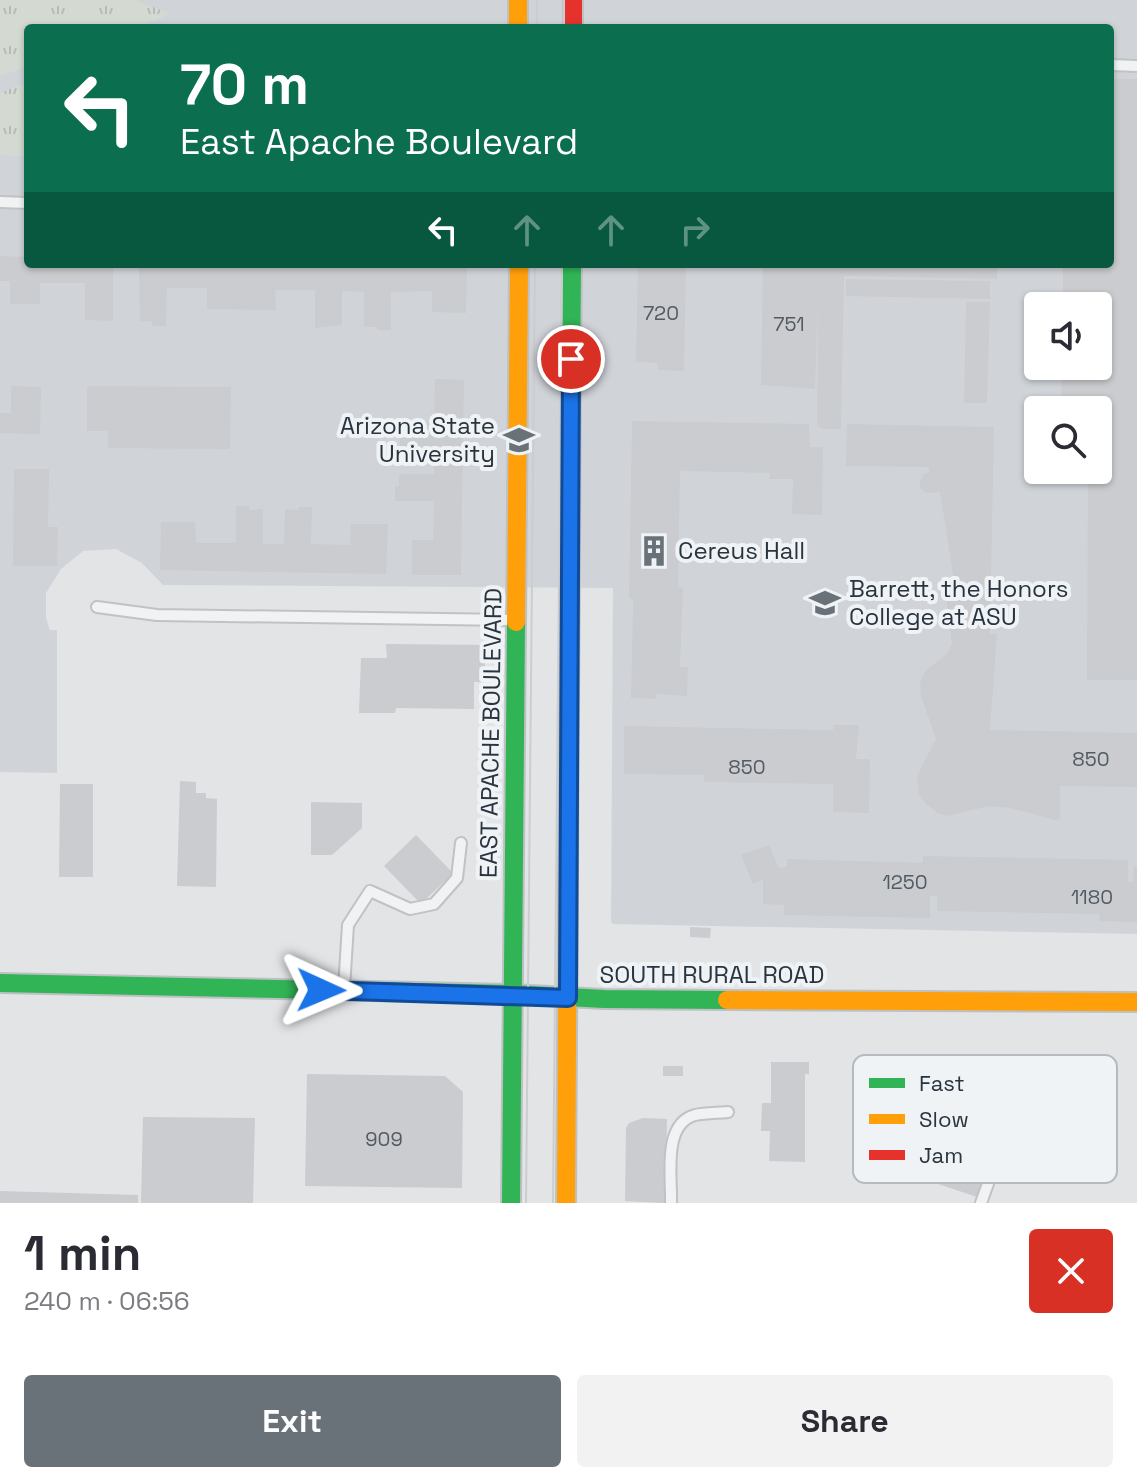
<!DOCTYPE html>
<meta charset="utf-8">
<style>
:root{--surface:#fff;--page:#f2f2f3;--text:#2b2b33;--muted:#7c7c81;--accent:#6a7279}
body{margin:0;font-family:"Space Grotesk",sans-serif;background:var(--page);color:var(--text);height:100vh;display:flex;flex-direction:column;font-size:30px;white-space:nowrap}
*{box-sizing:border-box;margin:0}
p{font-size:26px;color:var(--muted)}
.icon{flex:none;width:44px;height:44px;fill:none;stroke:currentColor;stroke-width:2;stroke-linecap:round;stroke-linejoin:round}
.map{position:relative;height:1203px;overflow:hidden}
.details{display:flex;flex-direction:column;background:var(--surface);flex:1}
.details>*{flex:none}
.guide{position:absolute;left:24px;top:24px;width:1090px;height:244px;border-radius:8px;box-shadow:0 2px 6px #0004;background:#0b6e4f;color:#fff;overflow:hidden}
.fabs{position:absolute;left:1024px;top:292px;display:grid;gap:16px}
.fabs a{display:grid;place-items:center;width:88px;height:88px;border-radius:8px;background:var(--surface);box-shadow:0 2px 6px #0004;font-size:40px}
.pin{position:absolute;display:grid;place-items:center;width:68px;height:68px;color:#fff;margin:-34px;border:4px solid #fff;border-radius:50%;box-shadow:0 2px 8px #0007}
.me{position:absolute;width:88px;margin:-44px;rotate:91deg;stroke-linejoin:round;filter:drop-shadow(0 0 6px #0008)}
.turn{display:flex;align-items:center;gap:28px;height:168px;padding:0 24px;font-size:36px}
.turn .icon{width:104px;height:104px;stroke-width:2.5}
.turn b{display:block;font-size:56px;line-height:68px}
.lanes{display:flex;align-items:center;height:76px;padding:0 24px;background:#0003;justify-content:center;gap:40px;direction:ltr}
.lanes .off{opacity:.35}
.round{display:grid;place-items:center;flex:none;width:84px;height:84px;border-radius:8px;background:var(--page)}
.head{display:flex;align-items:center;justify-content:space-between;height:136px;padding:0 24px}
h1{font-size:48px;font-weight:800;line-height:60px}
.button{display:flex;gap:16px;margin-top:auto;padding:16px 24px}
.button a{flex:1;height:92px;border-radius:8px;background:var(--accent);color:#fff;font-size:32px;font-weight:800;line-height:92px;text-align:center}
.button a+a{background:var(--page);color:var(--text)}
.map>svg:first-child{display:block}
.built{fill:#d0d4d9;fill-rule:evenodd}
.grass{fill:url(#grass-tufts)}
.building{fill:#cacccf}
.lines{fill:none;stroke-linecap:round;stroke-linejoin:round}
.lane-casing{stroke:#c0c2c4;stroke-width:14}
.fast-casing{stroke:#bec1c4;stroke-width:22}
.slow-casing{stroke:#bec1c4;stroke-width:22}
.jam-casing{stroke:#bec1c4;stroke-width:22}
.lane{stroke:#f1f2f4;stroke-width:10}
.fast{stroke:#30b455;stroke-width:18}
.slow{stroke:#ff9f0a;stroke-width:18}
.jam{stroke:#e5322d;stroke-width:18}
.tram{stroke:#cbcdce;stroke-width:2}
.route-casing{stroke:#114b97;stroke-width:20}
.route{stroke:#1a73e8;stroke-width:14}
.labels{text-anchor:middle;stroke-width:8;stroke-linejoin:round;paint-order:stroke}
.number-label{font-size:20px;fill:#525b64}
.poi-label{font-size:24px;fill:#29343f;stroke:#eff3f6;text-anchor:start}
.street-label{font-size:24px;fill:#29343f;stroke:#eff3f6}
.key{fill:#eff3f6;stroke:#b4babf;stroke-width:2}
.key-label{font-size:22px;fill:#29343f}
</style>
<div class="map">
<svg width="1137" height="1203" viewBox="0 0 1137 1203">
<defs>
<pattern id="grass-tufts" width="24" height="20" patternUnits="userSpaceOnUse" patternTransform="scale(2)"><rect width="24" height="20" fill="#d4dad2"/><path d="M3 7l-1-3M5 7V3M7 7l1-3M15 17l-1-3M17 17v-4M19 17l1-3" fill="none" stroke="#b6bcb5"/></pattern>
</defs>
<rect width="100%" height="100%" fill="#e2e4e6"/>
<path class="built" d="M0,0h1137v934l-524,-10 -2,-2 2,-334 -450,-3 -21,-22 -26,-14 -33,2 -22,18 -15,24v25l4,12h7v143l-57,-1zM28,28h1082v236h-1082zM1038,306h60v60h-60zM1038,410h60v60h-60z"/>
<g class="grass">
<polygon points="0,0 135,0 171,14 133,28 28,28 28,66 0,76"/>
<polygon points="28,82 28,156 0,155 0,93"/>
</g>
<g class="building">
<polygon points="1110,79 1137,79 1137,680 1087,680 1088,470 1098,470 1098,410 1061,410 1062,366 1098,366 1098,306 1063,306 1063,264 1110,264"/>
<polygon points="0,256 28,257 28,264 113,264 113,321 85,320 85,283 40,283 40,304 10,304 10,281 0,281"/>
<polygon points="139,264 467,264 466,313 432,312 432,291 391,292 391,330 377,330 377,327 364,327 364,292 342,291 342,325 315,328 315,290 275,290 276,310 207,309 207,288 167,288 166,326 152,326 152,321 140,322"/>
<polygon points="638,264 686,264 684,371 658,370 657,363 636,362"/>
<polygon points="763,264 997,264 997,279 844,276 841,429 823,429 817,426 818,305 815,389 761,385"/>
<polygon points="846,279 990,281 990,299 846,296"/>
<polygon points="966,302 990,302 987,403 964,403"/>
<polygon points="435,379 464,380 461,575 412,575 412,540 433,540 434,501 395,501 395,487 399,486 399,474 434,474 434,448 400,448 400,434 396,434 396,420 434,422"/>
<polygon points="11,386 41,387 40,434 0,433 0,413 11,413"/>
<polygon points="87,386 231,387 230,449 108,448 108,431 87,431"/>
<polygon points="632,421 809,424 810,447 823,447 822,515 792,514 793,479 769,479 770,473 680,471 678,587 683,588 680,667 688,667 687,696 656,694 657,699 631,698 633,601 629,597"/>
<polygon points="847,424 994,427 990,634 997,634 990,730 1137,733 1137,787 1060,786 1060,819 1055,820 1010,808 989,806 947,816 939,814 925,803 919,794 917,776 936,739 921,696 920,682 927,669 946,655 952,644 946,596 954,581 940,492 926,493 920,488 920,480 925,473 929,473 929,467 846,466"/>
<polygon points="14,469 49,469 48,527 58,527 57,566 13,566"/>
<polygon points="236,506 249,506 249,510 263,509 263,544 284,544 285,509 299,510 298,507 312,507 311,544 350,545 351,524 388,524 386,574 160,570 161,522 195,522 196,543 236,543"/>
<polygon points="386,644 486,645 484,682 474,682 474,709 396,708 395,713 359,713 361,658 387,658"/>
<polygon points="833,725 859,725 856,759 870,759 869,813 833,812 833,784 704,782 704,775 624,774 624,726 833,730"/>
<polygon points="180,781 196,782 196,793 206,793 206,798 217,799 216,887 177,886"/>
<polygon points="60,784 93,784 93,877 59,877"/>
<polygon points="311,802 362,803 362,828 332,855 311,855"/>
<polygon points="416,835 453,873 421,904 384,866"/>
<polygon points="769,845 779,868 787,867 787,859 923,863 923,856 1128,860 1128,882 1133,882 1134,866 1137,867 1137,922 1100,921 1099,914 937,911 937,896 930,896 930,918 784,915 784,905 763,904 763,880 753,884 741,855"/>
<polygon points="690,927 711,928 710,938 690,937"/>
<polygon points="771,1062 809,1062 809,1074 805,1074 805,1162 769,1161 770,1131 761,1131 762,1103 771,1103"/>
<rect x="663" y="1066" width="20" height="10"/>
<polygon points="955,1069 1011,1088 977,1197 908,1174 924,1120 917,1117 928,1083"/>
<polygon points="307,1074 445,1076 463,1092 462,1188 305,1186"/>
<polygon points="143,1117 255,1118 253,1203 141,1203"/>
<polygon points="643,1118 667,1119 665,1203 625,1201 626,1128 629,1123"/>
<polygon points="0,1191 138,1195 138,1203 0,1203"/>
</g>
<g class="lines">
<defs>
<g id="lane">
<polyline points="1111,65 1137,66"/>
<polyline points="0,202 28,203"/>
<polyline points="97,607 157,615 513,620"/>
<polyline points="344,988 348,925 370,891 410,909 434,904 457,878 461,843"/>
<path d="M671,1203c1,-26 -9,-79 24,-88 10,-2 23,-2 33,-3"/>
<polyline points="981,1203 1020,1095 1040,1089"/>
</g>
<g id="fast">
<polyline points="571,385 572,264"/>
<polyline points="0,983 512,994 604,999 727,1000"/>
<polyline points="511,1203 516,622"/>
</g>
<g id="slow">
<polyline points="518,0 518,28"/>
<polyline points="516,622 519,264"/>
<polyline points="727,1000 1137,1002"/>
<polyline points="566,1203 569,707"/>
</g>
<g id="jam">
<polyline points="573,0 573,28"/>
<polyline points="569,707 571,385"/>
</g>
</defs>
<use href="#lane" class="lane-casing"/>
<use href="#fast" class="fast-casing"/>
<use href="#slow" class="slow-casing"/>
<use href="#jam" class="jam-casing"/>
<use href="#lane" class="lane"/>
<use href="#fast" class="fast"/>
<use href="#slow" class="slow"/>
<use href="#jam" class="jam"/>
<g class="tram">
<polyline points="537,28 537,0"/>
<polyline points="564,28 564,0"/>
<polyline points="526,1203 535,264"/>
<polyline points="553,1203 562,264"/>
</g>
</g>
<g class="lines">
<defs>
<polyline id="route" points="321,990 568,998 571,359"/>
</defs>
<use href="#route" class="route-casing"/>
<use href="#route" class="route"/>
</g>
<defs>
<symbol id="university-bare" viewBox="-9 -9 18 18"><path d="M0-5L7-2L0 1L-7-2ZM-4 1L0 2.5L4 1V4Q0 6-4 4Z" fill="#6a7279" stroke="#eff3f6" stroke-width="2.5" paint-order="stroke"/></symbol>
<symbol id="building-bare" viewBox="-9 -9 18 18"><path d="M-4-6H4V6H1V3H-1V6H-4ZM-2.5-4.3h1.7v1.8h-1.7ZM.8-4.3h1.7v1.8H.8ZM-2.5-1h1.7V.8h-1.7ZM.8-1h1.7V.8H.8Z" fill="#6a7279" stroke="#eff3f6" stroke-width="2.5" paint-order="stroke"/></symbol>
</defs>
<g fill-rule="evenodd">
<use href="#university-bare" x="497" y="418" width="44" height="44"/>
<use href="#building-bare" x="632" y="529" width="44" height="44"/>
<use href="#university-bare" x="803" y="581" width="44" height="44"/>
</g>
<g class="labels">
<g class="number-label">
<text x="661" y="320">720</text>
<text x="789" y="331">751</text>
<text x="1091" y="766">850</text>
<text x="747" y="774">850</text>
<text x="905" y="889">1250</text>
<text x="1092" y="904">1180</text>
<text x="384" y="1146">909</text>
</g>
<g class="poi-label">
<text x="495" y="434" text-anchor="end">Arizona State<tspan x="495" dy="28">University</tspan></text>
<text x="678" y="559">Cereus Hall</text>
<text x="849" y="597">Barrett, the Honors<tspan x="849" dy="28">College at ASU</tspan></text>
</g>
<g class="street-label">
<text transform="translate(491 733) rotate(-89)" y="8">EAST APACHE BOULEVARD</text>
<text x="712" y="983">SOUTH RURAL ROAD</text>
</g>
</g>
<rect x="853" y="1055" width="264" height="128" rx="12" class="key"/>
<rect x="869" y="1078" width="36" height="10" fill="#30b455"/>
<rect x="869" y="1114" width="36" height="10" fill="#ff9f0a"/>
<rect x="869" y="1150" width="36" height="10" fill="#e5322d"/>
<g class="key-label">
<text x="919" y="1091">Fast</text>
<text x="919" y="1127">Slow</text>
<text x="919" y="1163">Jam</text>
</g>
</svg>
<div class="fabs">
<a><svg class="icon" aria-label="sound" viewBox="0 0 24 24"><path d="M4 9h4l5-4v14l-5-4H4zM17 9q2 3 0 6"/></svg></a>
<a><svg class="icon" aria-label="search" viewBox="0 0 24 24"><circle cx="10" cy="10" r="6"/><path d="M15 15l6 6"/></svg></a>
</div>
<div class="pin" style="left:571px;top:359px;background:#d93025"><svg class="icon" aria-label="arrive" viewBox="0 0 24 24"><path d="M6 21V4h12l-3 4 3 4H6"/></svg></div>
<svg class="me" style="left:321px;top:990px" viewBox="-20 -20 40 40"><path d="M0-17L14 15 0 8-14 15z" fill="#1a73e8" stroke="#fff" stroke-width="4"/></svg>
<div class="guide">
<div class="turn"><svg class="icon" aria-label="left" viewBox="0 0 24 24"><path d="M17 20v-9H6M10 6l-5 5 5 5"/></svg><div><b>70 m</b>East Apache Boulevard</div></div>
<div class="lanes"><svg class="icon" aria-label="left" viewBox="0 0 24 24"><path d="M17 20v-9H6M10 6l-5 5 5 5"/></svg><svg class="icon off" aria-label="ahead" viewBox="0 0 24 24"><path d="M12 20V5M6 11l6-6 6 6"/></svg><svg class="icon off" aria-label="ahead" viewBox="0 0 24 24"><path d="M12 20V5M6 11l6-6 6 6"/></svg><svg class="icon off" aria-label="right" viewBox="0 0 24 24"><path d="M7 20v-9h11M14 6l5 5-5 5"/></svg></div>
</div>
</div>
<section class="details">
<div class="head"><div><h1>1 min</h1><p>240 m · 06:56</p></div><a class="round" style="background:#d93025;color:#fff"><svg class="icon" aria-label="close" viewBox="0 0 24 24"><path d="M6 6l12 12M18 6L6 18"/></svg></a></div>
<div class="button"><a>Exit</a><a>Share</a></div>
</section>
